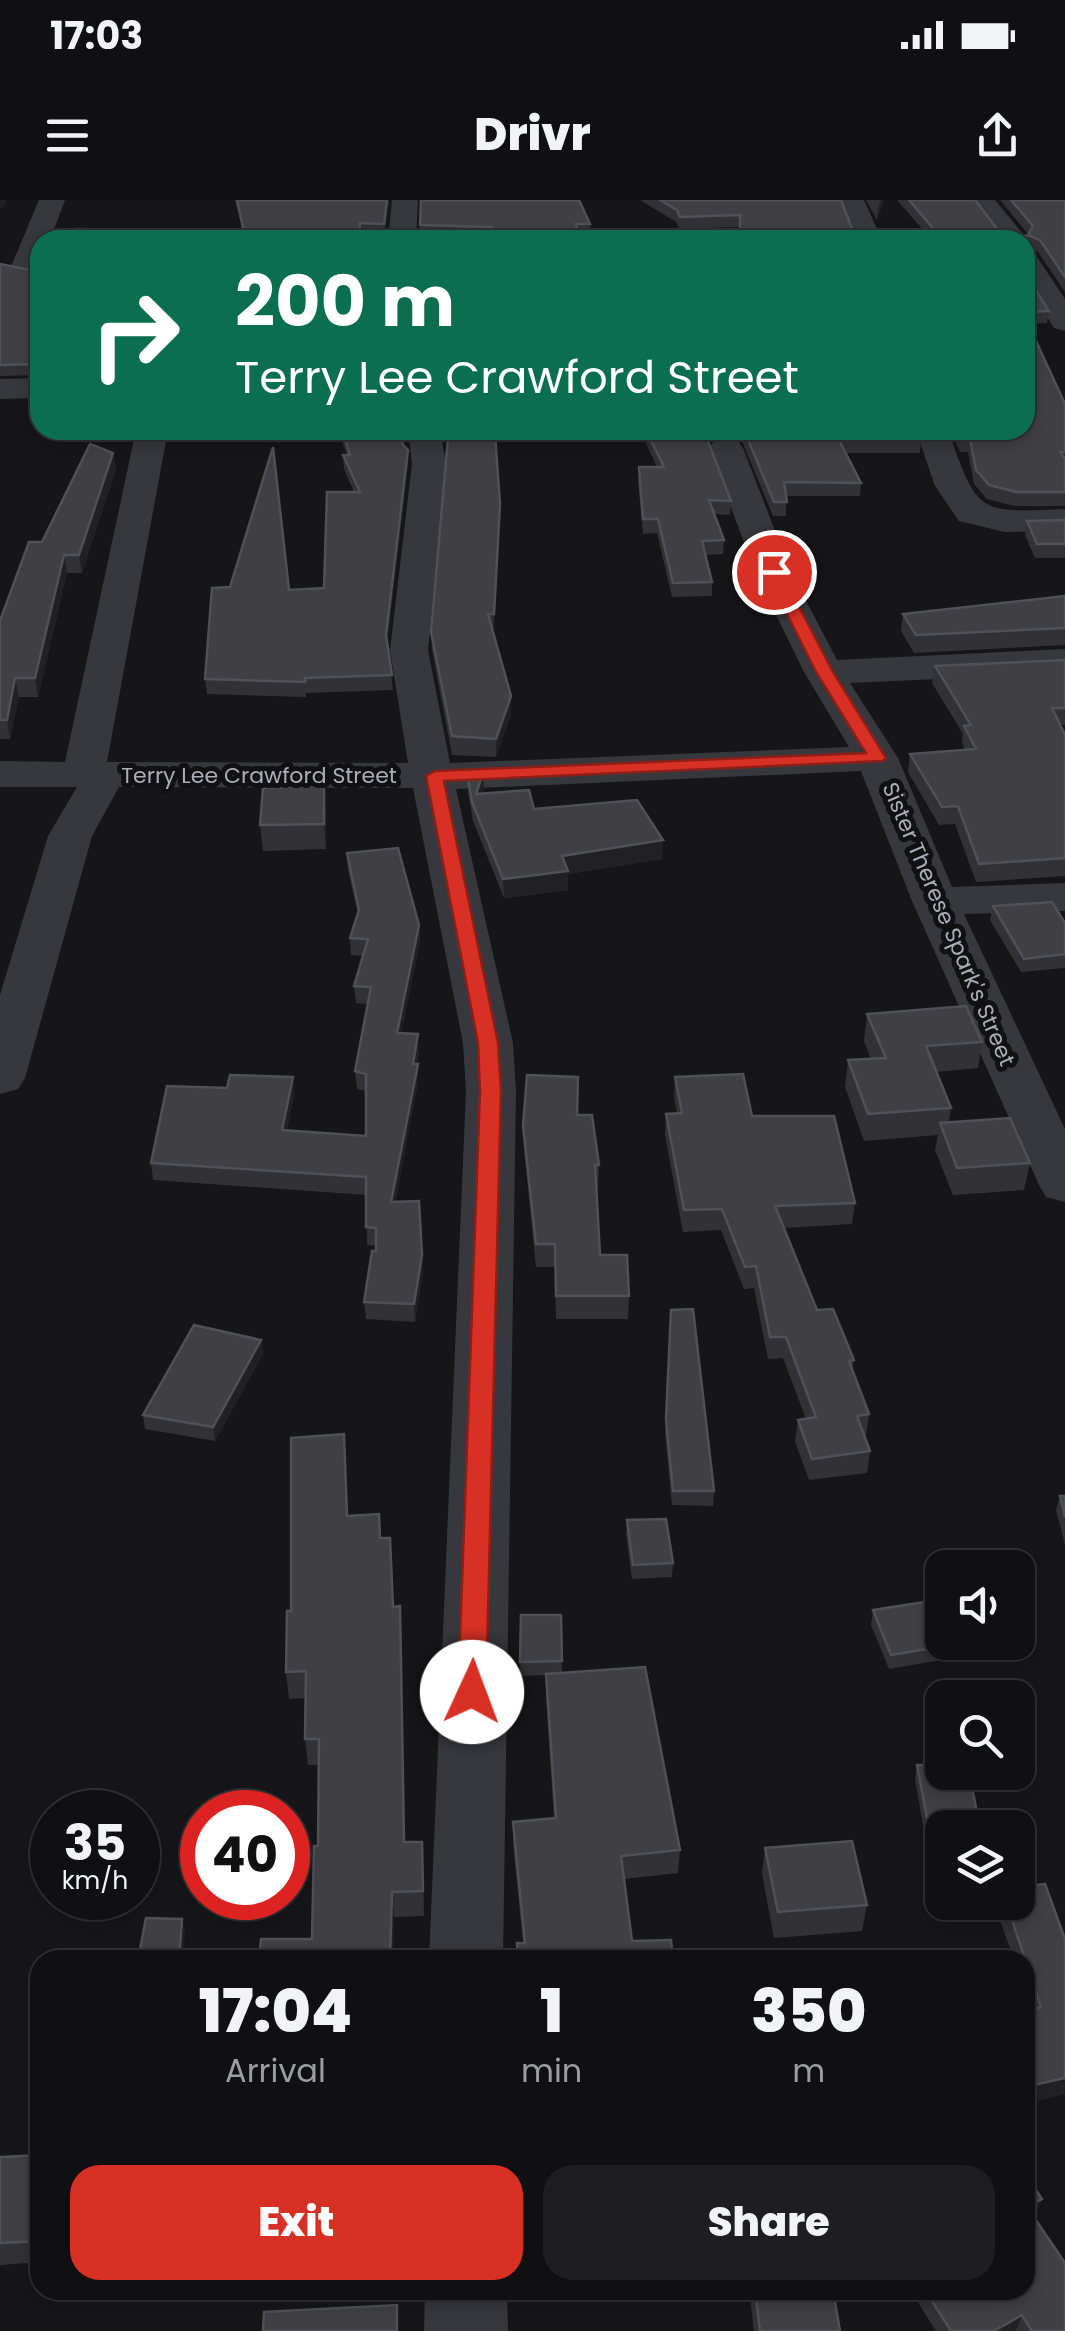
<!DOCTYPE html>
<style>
:root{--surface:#101012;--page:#1e1e20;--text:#f1f3f6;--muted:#9c9d9f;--line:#303032;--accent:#d93025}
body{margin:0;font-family:Poppins,sans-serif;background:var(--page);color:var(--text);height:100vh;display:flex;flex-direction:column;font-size:38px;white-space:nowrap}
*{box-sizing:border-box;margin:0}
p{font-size:32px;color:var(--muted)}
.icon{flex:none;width:55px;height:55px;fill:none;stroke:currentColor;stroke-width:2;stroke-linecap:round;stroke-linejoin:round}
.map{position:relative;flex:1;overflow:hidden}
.details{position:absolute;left:30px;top:1750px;width:1005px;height:350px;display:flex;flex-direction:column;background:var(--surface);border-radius:30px;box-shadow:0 5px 15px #0003,0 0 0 2px var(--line)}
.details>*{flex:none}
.guide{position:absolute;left:30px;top:30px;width:1005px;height:210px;border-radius:30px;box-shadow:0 5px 15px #0003,0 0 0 2px var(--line);background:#0b6e4f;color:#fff;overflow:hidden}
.buttons{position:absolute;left:925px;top:1350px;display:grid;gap:20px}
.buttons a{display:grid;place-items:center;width:110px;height:110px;border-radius:20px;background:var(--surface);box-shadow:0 5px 15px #0003,0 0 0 2px var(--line);font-size:50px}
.speed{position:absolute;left:30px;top:1590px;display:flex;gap:20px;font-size:50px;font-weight:700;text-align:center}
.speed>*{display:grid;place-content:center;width:130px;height:130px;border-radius:50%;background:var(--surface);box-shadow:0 5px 15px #0003,0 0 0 2px var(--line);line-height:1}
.speed small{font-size:25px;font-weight:400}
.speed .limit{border:15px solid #d22;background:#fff;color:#111}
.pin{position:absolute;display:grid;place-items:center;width:85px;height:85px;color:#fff;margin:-42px;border:5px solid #fff;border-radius:50%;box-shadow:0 2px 10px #0007}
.me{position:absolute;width:110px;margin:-55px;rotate:2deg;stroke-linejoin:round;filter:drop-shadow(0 0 8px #0008)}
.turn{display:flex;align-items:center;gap:35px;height:210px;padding:0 40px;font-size:45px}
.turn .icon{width:130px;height:130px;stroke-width:2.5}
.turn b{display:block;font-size:70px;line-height:85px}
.eta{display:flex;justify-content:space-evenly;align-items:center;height:170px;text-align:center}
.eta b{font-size:60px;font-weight:800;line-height:70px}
.cta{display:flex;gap:20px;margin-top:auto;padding:20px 40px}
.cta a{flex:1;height:115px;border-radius:30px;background:var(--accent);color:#fff;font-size:40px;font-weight:800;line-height:115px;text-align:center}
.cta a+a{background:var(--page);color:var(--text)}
.status{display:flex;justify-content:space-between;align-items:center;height:70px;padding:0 50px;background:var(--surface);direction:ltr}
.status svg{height:28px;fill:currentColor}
header{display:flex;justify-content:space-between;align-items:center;height:130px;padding:0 40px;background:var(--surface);font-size:45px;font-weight:800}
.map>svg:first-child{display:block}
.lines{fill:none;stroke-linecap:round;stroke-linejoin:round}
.minor{fill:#37383d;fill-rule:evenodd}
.wall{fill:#323236}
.shaded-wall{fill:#212124}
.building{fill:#3f3f44;stroke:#4f5156;stroke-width:2.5}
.route{fill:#d93025;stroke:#8d1f18;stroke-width:2.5}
.labels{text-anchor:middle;stroke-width:10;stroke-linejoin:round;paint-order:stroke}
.far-street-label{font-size:22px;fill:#a8adb8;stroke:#111113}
</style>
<div class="status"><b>17:03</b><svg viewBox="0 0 49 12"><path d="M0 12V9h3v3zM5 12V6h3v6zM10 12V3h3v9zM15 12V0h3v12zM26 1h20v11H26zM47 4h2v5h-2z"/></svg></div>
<header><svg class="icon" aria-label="menu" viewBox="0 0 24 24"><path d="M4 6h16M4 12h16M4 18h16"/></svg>Drivr<svg class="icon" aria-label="share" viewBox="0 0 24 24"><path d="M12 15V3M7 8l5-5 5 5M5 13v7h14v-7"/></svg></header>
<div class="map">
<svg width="1065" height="2131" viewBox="0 0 1065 2131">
<rect width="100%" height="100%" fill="#161618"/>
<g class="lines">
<g class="minor">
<polygon points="39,0 65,0 50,40 40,40 40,65 34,75 14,75 10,69"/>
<polygon points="392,0 418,0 416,40 388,40"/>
<polygon points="838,0 864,0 882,40 854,40"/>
<polygon points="968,0 995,0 1028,40 1025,44 1025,40 999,40"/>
<polygon points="1025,51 1035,54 1065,99 1065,131 1054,128 1025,82"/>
<polygon points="40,178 40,198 0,199 0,179"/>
<polygon points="136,230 168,230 107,562 408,563 390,450 412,264 408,230 440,230 446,264 428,450 450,563 849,547 804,472 755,372 709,248 714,241 738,241 743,248 791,372 837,460 1065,449 1065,473 850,483 898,558 952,687 1065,683 1065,711 964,714 1065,929 1065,1002 1046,997 1039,985 912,701 861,571 456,589 513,843 516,891 503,1760 429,1760 466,891 463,843 413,588 119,587 92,636 25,878 18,889 0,894 0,795 48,636 77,587 0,587 0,561 65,562"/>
<path d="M916,230h32c30,84 29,83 117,79v22l-60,1 -46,-11 -24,-35z"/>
<polygon points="425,2090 507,2090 508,2131 424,2131"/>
</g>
</g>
<g class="wall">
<polygon points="235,0 389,0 385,35 360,34 360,40 65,40 243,31"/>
<polygon points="640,0 841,0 852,29 867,40 739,40 739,27 679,29 676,22"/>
<polygon points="866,0 884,0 877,20"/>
<polygon points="897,0 975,0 998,30 1025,40 932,40"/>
<polygon points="1000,0 1065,0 1065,92 1038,52 1026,47 1028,34"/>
<polygon points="590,24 590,34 579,35 580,40 492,40 492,38 420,36 420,25"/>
<polygon points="0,64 35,71 40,66 40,175 0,176"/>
<polygon points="1025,73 1049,111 1047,123 1028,124 1065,204 1065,306 1014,306 987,299 974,284 968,252 960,252 950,230 1025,230"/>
<polygon points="338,230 401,230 408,264 387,444 393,490 306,493 306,497 207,494 205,479 289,390 324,388 354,292 344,269 343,255 347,255"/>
<polygon points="644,230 919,230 921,239 920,253 846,253 861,283 860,296 786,296 786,316 773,316 741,239 714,237 709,244 731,301 730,315 715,314 724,340 723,354 705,355 712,382 712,396 672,397 657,333 643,334 638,281 639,267 657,267 644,239"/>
<polygon points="113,253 116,270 82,373 67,373 38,497 19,497 10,539 0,539 0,421"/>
<polygon points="500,304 493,432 511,496 511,515 496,557 452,555 432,450 431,432"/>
<polygon points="1065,320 1065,358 1035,358 1025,335 1027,321"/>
<polygon points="1065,396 1065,445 914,453 901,431 903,414"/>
<polygon points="1065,460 1065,525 1060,525 1065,535 1065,676 976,682 955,624 939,625 908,572 910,554 965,550 962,543 963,534 932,483 935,466"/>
<polygon points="467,573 484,592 483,593 534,609 662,659 568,674 568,690 504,698 473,621 468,592"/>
<polygon points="326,611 326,649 263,651 260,625"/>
<polygon points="347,653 419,725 420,742 401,833 419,851 417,864 418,882 395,1002 423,1073 415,1122 366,1119 364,1102 376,1051 376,1046 367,1045 366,995 153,980 151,963 227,888 293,877 294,894 287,930 366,936 366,891 357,889 355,871 367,804 356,803 354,786 363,756 351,755 350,738 358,715 348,670"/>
<polygon points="993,706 1065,723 1065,768 1021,772 990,720"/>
<polygon points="867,814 982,842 978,868 936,872 951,908 949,922 1030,963 1024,990 953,995 935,950 938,935 864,941 845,887 848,860 871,859 864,841"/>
<polygon points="675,877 752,916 855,1003 852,1024 783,1028 817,1110 854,1160 852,1170 869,1214 866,1236 864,1236 870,1251 867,1273 809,1280 795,1242 798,1220 806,1219 783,1158 768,1159 754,1088 744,1089 721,1030 683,1032 665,935 666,914 677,913 674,898"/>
<polygon points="577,915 599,965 598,988 596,988 600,1055 629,1096 628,1119 556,1119 555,1067 536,1067 524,949 523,926"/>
<polygon points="671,1110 714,1291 713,1306 672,1305 665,1233"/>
<polygon points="261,1140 263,1154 215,1241 145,1229 143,1215"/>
<polygon points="344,1234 348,1316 379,1314 380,1338 394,1407 400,1406 405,1642 423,1667 424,1716 394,1717 393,1760 259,1760 312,1739 318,1646 318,1565 308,1565 305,1539 306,1498 289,1499 286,1472 291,1411"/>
<polygon points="1060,1296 1065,1296 1065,1345 1056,1310"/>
<polygon points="627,1320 673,1363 672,1377 632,1379 626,1335"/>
<polygon points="873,1410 956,1444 953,1458 889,1469 871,1425"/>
<polygon points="521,1415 561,1415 562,1473 680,1650 678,1673 624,1679 632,1741 523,1743 513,1645 513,1622 554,1618 546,1498 546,1475 520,1476"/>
<polygon points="917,1565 942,1628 942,1647 927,1648 915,1579"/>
<polygon points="765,1648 867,1705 862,1731 774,1738 762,1674"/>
<polygon points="997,1702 1018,1702 1065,1739 1065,1894 1025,1904 1030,1809 1025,1794 1025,1760 1014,1760 996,1708"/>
<polygon points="40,1955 40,2062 0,2065 0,1957"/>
<polygon points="1025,1973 1036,2016 1034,2017 1065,2131 936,2131 910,2090 1025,2090"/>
<polygon points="749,2090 833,2090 840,2131 754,2131"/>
</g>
<g class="shaded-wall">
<polygon points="0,0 7,0 5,6 0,9"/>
<polygon points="387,0 389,0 385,35 384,24"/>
<polygon points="881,0 884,0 877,20 878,8"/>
<polygon points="710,230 714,230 714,237 705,249 706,236"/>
<polygon points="408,250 408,264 386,450 386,435"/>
<polygon points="113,253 116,270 82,373 79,355"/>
<polygon points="500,304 500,321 494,432 494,414"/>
<polygon points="64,355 67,373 38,497 35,478"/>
<polygon points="15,478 19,497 10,539 7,520"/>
<polygon points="511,496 511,515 496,557 496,539"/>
<polygon points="483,573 484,592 476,613 476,594"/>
<polygon points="324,585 326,611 326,649 324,624"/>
<polygon points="663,640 662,659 568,674 568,690 504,698 503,679 562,656"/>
<polygon points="419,725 420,742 398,850 397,833"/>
<polygon points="418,834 419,851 414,882 413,864"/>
<polygon points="418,864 418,882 392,1020 391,1002"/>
<polygon points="293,877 294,894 284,948 282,930"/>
<polygon points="422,1055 423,1073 415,1122 414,1104"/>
<polygon points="261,1140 263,1154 215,1241 213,1227"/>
<polygon points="400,1406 402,1433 406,1668 404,1642"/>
<polygon points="392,1692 394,1717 393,1760 390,1760"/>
<polygon points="182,1719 185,1732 183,1760 179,1760"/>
<polygon points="1065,1878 1065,1894 1025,1904 1025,1887"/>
<polygon points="1042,1999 1036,2016 1025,2022 1027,2007"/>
<polygon points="1022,2115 1016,2131 994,2131"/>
</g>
<g class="building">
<polygon points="237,0 387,0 384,24 360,23 359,32 259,33 258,40 65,40 76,29 244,32"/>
<polygon points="421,0 579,0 590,24 576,24 580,40 494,40 492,27 420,25"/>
<polygon points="660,0 841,0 852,29 870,32 867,40 740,40 740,15 680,17 677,10"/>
<polygon points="909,0 975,0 998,30 1027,36 1025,52 1025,40 943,40"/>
<polygon points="1011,0 1065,0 1065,77 1040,40 1028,35 1033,26"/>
<polygon points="0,64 35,71 40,66 40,164 0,165"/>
<polygon points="1025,73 1049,111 1025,112"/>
<polygon points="1025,117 1065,204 1065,252 1060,252 1065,259 1065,292 1016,292 989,285 976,270 970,239 962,239 958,230 1025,230"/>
<polygon points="342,230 401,230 403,245 408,250 386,435 392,475 305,478 305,482 205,479 212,388 230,387 273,247 289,390 324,388 327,292 360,292 343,255 350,255"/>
<polygon points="646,230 710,230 706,236 731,301 709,300 724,340 702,341 712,382 673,383 658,319 643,319 639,267 664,267"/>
<polygon points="744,230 919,230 921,239 839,240 861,283 784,282 787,302 774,302"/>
<polygon points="495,234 500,304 494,414 488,414 511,496 496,539 452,536 431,432 448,238"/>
<polygon points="90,244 113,253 79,355 64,355 35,478 15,478 7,520 0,520 0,421 29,342 42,342"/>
<polygon points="1065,320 1065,344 1037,344 1027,321"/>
<polygon points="1065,396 1065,428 916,435 903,414"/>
<polygon points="1065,460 1065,508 1052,508 1065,535 1065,658 979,664 958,606 942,607 910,554 976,549 964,526 971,525 935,466"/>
<polygon points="467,573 483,573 476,594 529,590 534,609 637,600 663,640 562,656 568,671 503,679 472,602"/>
<polygon points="324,585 324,624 260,625 263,588"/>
<polygon points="398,648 419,725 397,833 418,834 413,864 418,864 391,1002 419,1001 422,1055 414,1104 364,1102 372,1051 376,1051 376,1028 366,1027 366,977 151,963 167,886 227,888 230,875 293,877 282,930 366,936 366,874 355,871 371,787 354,786 368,739 350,738 359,710 347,653"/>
<polygon points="1052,702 1065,723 1065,754 1024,759 993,706"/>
<polygon points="966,806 982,842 926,846 951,908 868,914 848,860 886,858 867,814"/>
<polygon points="743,874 752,916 834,916 855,1003 775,1006 817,1110 833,1109 854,1160 849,1161 869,1214 857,1216 870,1251 812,1259 798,1220 816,1217 786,1137 770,1137 756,1066 745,1067 722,1009 684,1010 666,914 682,913 675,877"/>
<polygon points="527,875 578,877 577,915 592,915 599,965 595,965 600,1055 627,1055 629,1096 556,1096 555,1044 536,1044 523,926"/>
<polygon points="1010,918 1030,963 957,968 940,923"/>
<polygon points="693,1109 714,1291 673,1291 666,1219 671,1110"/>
<polygon points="194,1125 261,1140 213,1227 143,1215"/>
<polygon points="344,1234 347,1316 379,1314 380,1338 390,1338 393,1407 400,1406 404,1642 422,1642 423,1691 392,1692 390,1760 259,1760 261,1739 312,1739 314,1646 318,1646 319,1539 305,1539 306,1471 286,1472 287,1411 291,1411 291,1238"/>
<polygon points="1060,1296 1065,1296 1065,1317"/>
<polygon points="666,1319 673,1363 633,1365 627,1320"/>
<polygon points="938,1400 942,1411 942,1442 956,1444 891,1455 873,1410"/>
<polygon points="521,1415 561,1415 562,1461 520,1462"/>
<polygon points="645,1467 680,1650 621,1656 632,1741 671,1740 673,1760 518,1760 517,1743 525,1743 513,1622 556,1618 546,1474"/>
<polygon points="917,1565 942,1565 942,1572 969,1572 980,1628 942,1628 942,1634 930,1634"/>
<polygon points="852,1641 867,1705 778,1712 765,1648"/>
<polygon points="1045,1684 1065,1739 1065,1878 1025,1887 1025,1810 1041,1807 1006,1702 1018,1702 1018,1687"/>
<polygon points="146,1718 182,1719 179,1760 138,1760"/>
<polygon points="40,1955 40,2041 0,2043 0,1957"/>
<polygon points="1025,1973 1042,1999 1027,2007 1065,2063 1065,2131 1032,2131 1022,2115 994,2131 951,2131 925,2090 1025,2090"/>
<polygon points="755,2090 833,2090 840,2131 760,2131"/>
<polygon points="397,2105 397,2131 263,2131 264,2112"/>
</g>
<polygon class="route" points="774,368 781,372 833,472 886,558 883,561 444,581 498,843 501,891 486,1492 482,1500 462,1500 458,1492 480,891 478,843 426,576 435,571 866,553 816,472 766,372"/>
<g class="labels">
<g class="far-street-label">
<text x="259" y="583">Terry Lee Crawford Street</text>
<text transform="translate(949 724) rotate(67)" y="8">Sister Therese Spark's Street</text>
</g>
</g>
</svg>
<div class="buttons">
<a><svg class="icon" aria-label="sound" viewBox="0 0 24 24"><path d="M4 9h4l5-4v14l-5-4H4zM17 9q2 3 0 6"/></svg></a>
<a><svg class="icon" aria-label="search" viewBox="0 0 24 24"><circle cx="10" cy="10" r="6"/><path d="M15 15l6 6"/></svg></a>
<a><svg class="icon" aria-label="layers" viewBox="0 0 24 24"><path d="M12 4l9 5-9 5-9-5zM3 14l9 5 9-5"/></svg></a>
</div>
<div class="speed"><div>35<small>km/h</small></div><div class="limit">40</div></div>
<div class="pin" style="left:774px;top:372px;background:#d93025"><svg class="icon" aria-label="arrive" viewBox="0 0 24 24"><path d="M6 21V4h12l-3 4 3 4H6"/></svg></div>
<svg class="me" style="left:472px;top:1492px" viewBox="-20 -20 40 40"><circle r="19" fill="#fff"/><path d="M0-13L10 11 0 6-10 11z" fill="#d93025"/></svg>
<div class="guide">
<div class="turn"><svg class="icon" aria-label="right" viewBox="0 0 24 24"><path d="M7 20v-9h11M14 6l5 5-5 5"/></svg><div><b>200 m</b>Terry Lee Crawford Street</div></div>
</div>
<section class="details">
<div class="eta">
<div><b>17:04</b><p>Arrival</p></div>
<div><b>1</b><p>min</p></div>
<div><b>350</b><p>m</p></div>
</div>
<div class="cta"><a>Exit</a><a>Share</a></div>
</section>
</div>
